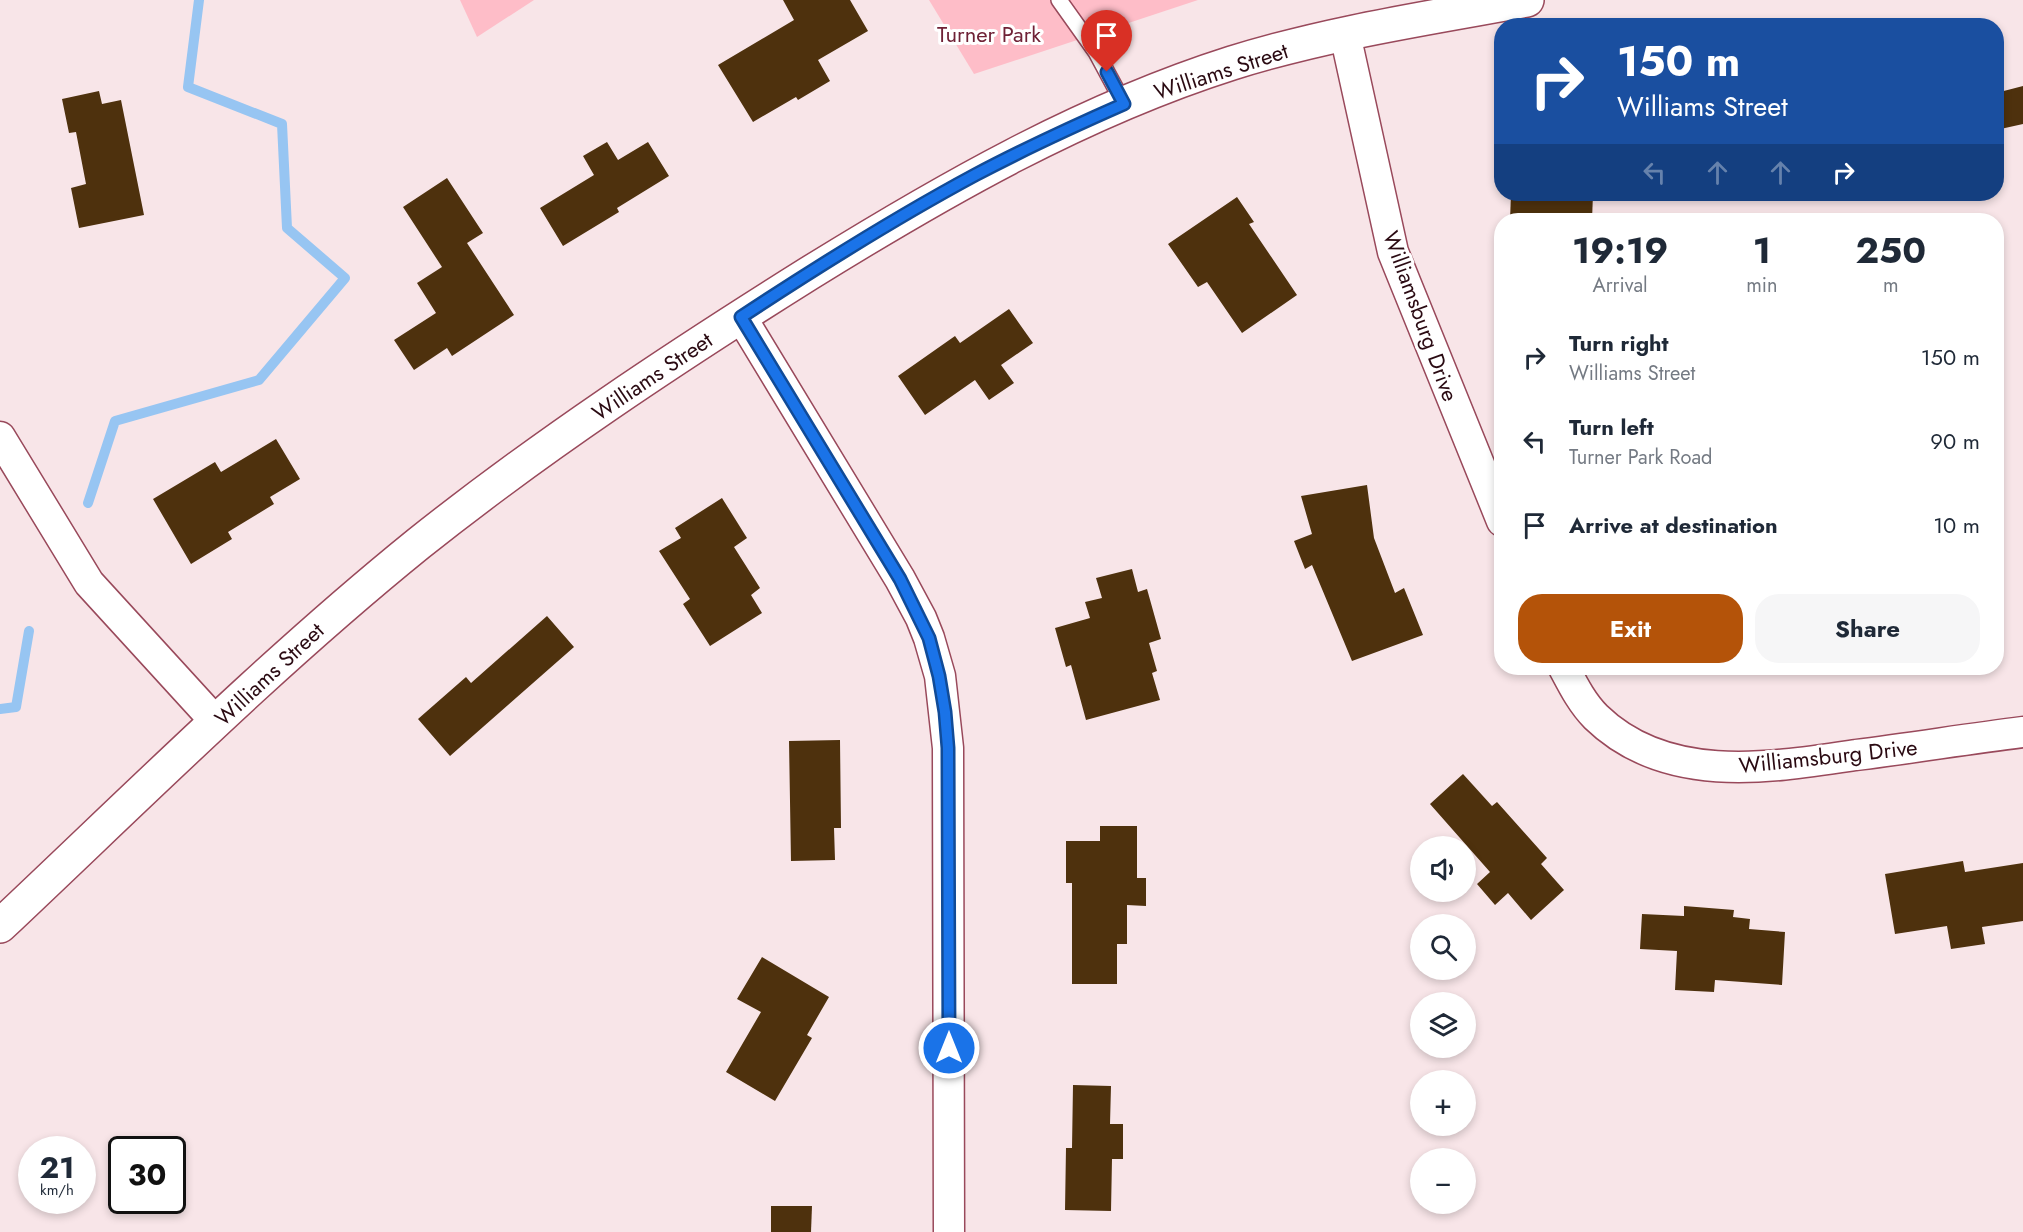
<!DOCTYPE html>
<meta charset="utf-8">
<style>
:root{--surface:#fff;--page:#f6f6f7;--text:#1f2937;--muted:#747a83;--accent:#b45309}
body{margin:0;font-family:Jost,sans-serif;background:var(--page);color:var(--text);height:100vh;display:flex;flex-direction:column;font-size:22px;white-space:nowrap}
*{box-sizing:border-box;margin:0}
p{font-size:20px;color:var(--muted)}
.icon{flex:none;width:33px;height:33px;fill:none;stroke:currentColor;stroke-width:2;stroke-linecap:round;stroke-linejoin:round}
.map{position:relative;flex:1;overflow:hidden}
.panel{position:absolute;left:1494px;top:213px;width:510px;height:462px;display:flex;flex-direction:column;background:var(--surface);border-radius:24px;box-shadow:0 3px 9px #0003}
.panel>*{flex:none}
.top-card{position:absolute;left:1494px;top:18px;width:510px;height:183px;border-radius:24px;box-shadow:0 3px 9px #0003;background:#1a4fa0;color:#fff;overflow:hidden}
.controls{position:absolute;left:1410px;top:836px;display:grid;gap:12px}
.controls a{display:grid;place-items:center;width:66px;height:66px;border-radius:50%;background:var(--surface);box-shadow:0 3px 9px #0003;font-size:30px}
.speed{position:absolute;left:18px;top:1136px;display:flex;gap:12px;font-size:30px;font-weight:700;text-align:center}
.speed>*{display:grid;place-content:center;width:78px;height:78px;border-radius:50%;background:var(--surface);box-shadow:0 3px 9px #0003;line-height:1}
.speed small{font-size:15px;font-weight:400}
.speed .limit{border:3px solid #111;border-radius:9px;background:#fff;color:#111}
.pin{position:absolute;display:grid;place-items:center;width:51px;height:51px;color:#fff;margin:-62px -26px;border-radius:50% 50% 50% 0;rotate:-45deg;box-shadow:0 0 6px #0007}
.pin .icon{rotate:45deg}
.me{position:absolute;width:66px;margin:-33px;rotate:0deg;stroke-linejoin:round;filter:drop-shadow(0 0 4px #0008)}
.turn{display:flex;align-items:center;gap:21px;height:126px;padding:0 24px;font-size:27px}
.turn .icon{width:78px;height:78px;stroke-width:2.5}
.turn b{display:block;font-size:42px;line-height:51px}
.lanes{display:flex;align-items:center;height:57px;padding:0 24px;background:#0003;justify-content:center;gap:30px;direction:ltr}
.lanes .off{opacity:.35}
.eta{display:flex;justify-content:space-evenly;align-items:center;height:102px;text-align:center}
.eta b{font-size:36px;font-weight:700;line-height:42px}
.action{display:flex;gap:12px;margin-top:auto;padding:12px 24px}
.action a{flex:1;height:69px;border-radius:24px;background:var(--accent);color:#fff;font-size:24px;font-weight:700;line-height:69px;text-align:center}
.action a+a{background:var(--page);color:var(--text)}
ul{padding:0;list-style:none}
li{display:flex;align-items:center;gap:18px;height:84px;padding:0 24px}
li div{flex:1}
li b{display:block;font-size:22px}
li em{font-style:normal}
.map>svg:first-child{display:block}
.green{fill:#febdc8}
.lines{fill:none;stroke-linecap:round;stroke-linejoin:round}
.stream{stroke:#97c5f2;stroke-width:10}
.building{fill:#4e310d}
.service-casing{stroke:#99495b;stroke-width:18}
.minor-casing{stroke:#99495b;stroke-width:33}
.secondary-casing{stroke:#99495b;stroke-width:36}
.service{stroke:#fff;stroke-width:15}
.minor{stroke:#fff;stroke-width:30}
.secondary{stroke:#fff;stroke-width:33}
.route-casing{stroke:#114b97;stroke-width:15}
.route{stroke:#1a73e8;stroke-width:10}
.labels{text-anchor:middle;stroke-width:6;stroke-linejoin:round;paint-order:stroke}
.park-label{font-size:22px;fill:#6f2136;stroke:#fff}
.street-label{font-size:22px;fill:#2a0a12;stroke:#fff}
</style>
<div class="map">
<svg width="2023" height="1232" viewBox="0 0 2023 1232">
<rect width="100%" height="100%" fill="#f8e5e8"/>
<g class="green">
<polygon points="460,0 534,0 477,37"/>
<polygon points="929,0 1198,0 974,74"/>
</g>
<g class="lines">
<g class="stream">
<polyline points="88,503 115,421 259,380 345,278 287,228 282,124 188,87 199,0"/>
<polyline points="0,709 16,707 29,631"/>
</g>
</g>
<g class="building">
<polygon points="783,0 850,0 868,31 818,60 830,81 798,100 796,97 753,122 718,65 794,20"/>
<polygon points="2023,86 2023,124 1996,130 1996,93"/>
<polygon points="99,91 102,104 121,100 144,215 79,228 71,188 86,184 76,132 69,133 62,99"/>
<polygon points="607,142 618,160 648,142 669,176 617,208 619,212 563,246 540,208 594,175 583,156"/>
<polygon points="447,178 483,233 467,243 514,315 452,356 447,348 414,370 394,340 436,313 417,283 442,267 403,207"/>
<polygon points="1511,194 1593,194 1592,220 1510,220"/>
<polygon points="1237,197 1254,222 1249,224 1297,295 1242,333 1207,282 1198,287 1168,244"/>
<polygon points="1009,309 1033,343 1001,365 1014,383 989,400 975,380 925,415 898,376 955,336 960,343"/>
<polygon points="276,439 300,479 270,497 274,504 228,532 232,539 191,564 153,499 215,462 221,472"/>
<polygon points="1367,485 1374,538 1395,593 1404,588 1423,635 1352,661 1312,565 1305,569 1294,541 1312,534 1301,496"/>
<polygon points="722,498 747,538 734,547 760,588 751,595 762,613 710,646 683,604 690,599 659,551 681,538 675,528"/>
<polygon points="1132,569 1138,592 1147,589 1161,639 1149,643 1157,671 1152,673 1160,700 1086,720 1071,665 1066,667 1055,628 1090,618 1085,602 1102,598 1096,578"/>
<polygon points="547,616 574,647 450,756 418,719 466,677 471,683"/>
<polygon points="840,740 841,828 834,828 835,860 791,861 789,741"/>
<polygon points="1463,774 1492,806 1497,802 1547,858 1541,864 1564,890 1531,920 1508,893 1495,905 1477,884 1490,872 1430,804"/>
<polygon points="1100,826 1137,826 1137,878 1146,878 1146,906 1127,905 1127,944 1117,944 1117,984 1072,984 1072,883 1066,883 1066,841 1100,841"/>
<polygon points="1963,861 1965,872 2023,863 2023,921 1982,927 1985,944 1951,949 1947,926 1895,934 1885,874"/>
<polygon points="1684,906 1734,910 1733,917 1750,919 1749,929 1785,932 1782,985 1715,980 1714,992 1675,990 1677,951 1640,949 1642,914 1684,916"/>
<polygon points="762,957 829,997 807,1035 812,1038 775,1101 726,1072 761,1012 737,999"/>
<polygon points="1073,1085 1111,1086 1110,1124 1123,1124 1123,1159 1112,1159 1111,1211 1065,1210 1066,1148 1072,1148"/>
<polygon points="771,1206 812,1206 811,1232 771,1232"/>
</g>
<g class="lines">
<defs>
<polyline id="service" points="1059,0 1096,52 1124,104"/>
<g id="minor">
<polyline points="1345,34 1393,252 1502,521"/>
<polyline points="741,317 900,579 921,618 929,638 940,676 948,748 949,1232"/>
<polyline points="0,437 89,583 216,722"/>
<path d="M1564,668c9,17 18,35 32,49 70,68 173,51 260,38 56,-7 111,-16 167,-23"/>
</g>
<path id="secondary" d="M0,926c137,-129 271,-263 418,-382 123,-98 256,-186 390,-270 134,-83 273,-163 424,-211 96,-30 196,-45 295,-63"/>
</defs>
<use href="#service" class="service-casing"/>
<use href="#minor" class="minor-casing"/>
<use href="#secondary" class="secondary-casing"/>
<use href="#service" class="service"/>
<use href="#minor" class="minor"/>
<use href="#secondary" class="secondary"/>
</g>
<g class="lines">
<defs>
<path id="route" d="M949,1048l-1,-300 -3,-36 -6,-36 -10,-38 -29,-59 -159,-262c76,-50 154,-99 234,-142 49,-26 99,-49 149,-71l-17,-32"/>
</defs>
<use href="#route" class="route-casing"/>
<use href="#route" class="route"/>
</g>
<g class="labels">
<g class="park-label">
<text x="989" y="42">Turner Park</text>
</g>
<g class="street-label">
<text transform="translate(1221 71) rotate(-18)" y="8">Williams Street</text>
<text transform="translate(1421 316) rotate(70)" y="8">Williamsburg Drive</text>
<text transform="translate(652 376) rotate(-34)" y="8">Williams Street</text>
<text transform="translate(269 674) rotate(-43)" y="8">Williams Street</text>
<text transform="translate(1828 756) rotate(-6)" y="8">Williamsburg Drive</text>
</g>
</g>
</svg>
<div class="controls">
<a><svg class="icon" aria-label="sound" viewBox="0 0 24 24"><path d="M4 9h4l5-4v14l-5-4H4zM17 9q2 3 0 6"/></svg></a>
<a><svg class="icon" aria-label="search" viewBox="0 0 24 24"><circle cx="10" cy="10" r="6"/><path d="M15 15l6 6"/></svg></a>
<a><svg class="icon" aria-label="layers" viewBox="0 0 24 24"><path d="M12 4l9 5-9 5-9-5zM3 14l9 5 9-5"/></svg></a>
<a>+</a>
<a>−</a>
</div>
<div class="speed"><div>21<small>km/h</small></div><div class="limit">30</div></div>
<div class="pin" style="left:1107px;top:72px;background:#d93025"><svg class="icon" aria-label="arrive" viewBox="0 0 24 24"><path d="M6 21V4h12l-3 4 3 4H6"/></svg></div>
<svg class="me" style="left:949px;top:1048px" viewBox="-20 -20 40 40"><circle r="17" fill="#1a73e8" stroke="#fff" stroke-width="3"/><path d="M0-11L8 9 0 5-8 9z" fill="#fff"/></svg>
<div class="top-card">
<div class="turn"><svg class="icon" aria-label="right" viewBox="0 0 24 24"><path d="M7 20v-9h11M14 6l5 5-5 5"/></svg><div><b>150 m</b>Williams Street</div></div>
<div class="lanes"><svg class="icon off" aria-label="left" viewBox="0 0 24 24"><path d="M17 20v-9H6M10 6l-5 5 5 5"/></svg><svg class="icon off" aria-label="ahead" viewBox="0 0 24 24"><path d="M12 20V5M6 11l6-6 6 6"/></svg><svg class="icon off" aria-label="ahead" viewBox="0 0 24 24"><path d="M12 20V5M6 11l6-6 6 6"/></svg><svg class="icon" aria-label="right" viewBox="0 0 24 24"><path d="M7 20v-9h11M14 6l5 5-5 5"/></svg></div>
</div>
<section class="panel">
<div class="eta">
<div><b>19:19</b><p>Arrival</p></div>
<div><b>1</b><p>min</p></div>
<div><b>250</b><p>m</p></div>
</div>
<ul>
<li><svg class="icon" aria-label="right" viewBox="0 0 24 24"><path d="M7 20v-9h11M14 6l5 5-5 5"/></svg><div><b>Turn right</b><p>Williams Street</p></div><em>150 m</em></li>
<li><svg class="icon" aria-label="left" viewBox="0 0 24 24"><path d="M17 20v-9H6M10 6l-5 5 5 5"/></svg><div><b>Turn left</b><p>Turner Park Road</p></div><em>90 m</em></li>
<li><svg class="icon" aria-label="arrive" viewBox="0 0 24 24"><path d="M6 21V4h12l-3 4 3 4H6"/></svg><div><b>Arrive at destination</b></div><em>10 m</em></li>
</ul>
<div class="action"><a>Exit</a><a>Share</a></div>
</section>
</div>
